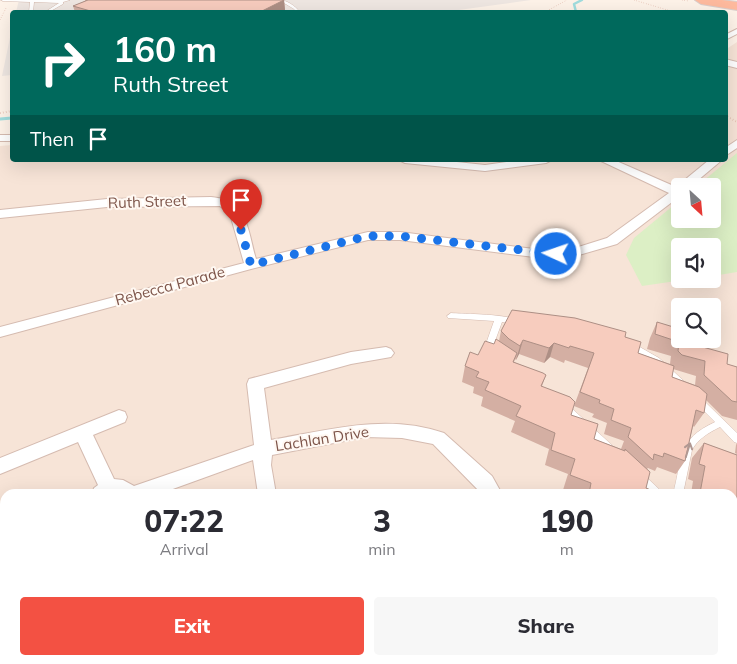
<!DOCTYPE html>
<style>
:root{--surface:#fff;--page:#f7f7f7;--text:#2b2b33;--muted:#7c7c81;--accent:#f35143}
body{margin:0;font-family:Mulish,sans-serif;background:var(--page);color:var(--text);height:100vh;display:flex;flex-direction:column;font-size:19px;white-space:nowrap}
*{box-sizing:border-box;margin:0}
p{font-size:16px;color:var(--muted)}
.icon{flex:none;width:28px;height:28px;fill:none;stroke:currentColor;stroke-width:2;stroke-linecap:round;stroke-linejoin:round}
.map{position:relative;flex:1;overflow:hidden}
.drawer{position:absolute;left:0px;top:489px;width:738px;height:176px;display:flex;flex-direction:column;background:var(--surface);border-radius:15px 15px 0 0;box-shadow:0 5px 20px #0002}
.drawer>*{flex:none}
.top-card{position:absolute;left:10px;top:10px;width:718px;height:152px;border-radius:5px;box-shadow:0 5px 20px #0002;background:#00695c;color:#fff;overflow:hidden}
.needle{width:32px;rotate:154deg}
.fabs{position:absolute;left:671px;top:178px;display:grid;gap:10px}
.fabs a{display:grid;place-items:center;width:50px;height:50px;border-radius:5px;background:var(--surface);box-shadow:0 5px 20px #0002;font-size:25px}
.pin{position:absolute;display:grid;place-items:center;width:42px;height:42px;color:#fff;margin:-51px -21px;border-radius:50% 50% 50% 0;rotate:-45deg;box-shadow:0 0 5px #0007}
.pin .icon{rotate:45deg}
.me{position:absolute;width:55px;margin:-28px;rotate:273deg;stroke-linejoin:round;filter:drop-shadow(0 0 4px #0008)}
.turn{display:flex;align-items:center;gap:18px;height:105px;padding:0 20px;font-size:22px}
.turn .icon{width:65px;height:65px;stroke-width:2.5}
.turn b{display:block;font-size:35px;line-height:42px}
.then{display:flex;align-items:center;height:48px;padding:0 20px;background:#0003;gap:10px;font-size:19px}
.eta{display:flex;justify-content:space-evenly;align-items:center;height:85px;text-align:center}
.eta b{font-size:30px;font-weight:800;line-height:35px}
.primary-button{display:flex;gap:10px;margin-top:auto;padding:10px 20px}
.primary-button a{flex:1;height:58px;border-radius:5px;background:var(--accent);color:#fff;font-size:20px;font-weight:800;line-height:58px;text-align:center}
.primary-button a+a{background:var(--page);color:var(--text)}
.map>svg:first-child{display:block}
.residential{fill:#f7e4d7;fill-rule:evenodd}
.industrial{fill:#efe7e2}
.education{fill:#f0e5fb}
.green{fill:#dcefc5}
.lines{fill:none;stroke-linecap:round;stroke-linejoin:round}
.stream-far1{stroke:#a0ddde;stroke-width:2.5}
.stream{stroke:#a0ddde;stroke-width:3}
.service-casing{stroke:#d5bbb0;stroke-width:1}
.minor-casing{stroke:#d5bbb0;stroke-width:2}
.trunk-casing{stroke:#dbcfcc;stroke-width:2}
.path-far1{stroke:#ddafa0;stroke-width:1;stroke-dasharray:0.5 2;stroke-linecap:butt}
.path{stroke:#ddafa0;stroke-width:2;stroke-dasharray:0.5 2.5;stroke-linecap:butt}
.service{fill:#fff;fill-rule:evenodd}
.minor{fill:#fff;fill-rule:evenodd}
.trunk{fill:#feba9e;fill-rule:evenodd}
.wall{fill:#d4afa3;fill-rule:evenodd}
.shaded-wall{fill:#ad8f85}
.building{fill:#f7ccbe;stroke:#ad8f85}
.oneway{stroke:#b19892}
.route{stroke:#1a73e8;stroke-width:9;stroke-dasharray:0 16.2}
.labels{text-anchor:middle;stroke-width:4;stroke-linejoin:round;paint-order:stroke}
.street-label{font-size:15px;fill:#7d5449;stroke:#fff8f2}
</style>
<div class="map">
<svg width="737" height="664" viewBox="0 0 737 664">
<rect width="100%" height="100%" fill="#fef3e9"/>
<path class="residential" d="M737,42v622h-737v-518l12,-1v15h713v-110zM680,186h32v33h-32zM680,246h32v33h-32zM680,306h32v33h-32zM5,494h727v166h-727z"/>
<g class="industrial">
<polygon points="19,0 531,0 444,12 16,12"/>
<polygon points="12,28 12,75 2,76"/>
</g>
<polygon class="education" points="209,660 486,660 487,664 198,664"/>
<polygon class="green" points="737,153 737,272 713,276 712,246 680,246 680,279 690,279 642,286 626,255 634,238 680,200 680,219 712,219 712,186 697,186"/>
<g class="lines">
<polyline class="stream-far1" points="576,12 574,4 582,0"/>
<polyline class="stream" points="0,119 12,118"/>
<defs>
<g id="service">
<polygon points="1,0 70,0 63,2 63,4 49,12 45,12 59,3 34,2 33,12 29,12 30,2 3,1"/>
<path d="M279,0c8,0 16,6 21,12h-4l-2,-3z"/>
<path d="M451,313c13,1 59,1 68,8l-4,3 -13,-2 -7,19 4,10 -1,2h-6l-5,-12 7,-20 -46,-3 -1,-2z"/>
<polygon points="631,342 659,358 686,383 687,385 686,387 683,388 680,387 653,362 628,347 627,345 628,343"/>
<path d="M698,397l3,1 36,35v10l-3,-1 -14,-15c-12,6 -22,12 -28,23l-9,44h-10c10,-36 3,-54 42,-72l-20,-20 -1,-2 1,-2z"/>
<polygon points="564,403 567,404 614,447 615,450 614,453 611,454 608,453 561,408 560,406 561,404"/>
<polygon points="639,472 642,473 661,491 663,494 651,494 636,479 634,476 636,473"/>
</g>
<g id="minor">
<polygon points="737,29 737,34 725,40 725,35"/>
<polygon points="725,59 737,62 737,68 725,65"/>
<rect x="0" y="135" width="12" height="6"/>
<polygon points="737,140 737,148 725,156 725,148"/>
<polygon points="399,160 438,160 485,165 521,160 552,160 546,163 485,171 405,163"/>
<path d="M599,160h15l62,27 33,-27h13l-31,26h-11v10l-63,48 -45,13h-38l-134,-17h-32l-117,29 -251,68v-10l244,-64 -14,-49 -10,-8 -113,1 -107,11v-8l107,-11 104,-2c5,1 11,1 16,3 21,8 23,40 29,59l112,-27h32l134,17h38l35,-11 62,-45z"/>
<path d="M386,347l5,2 3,4 -3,4 -40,7 -87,24 7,52c57,-10 116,-27 173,-7l48,43 10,18h-20l-49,-50 -31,-6 -37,-1 -93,18 -1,10 5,29h-18l-5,-34 -94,34h-67l2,-6 4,-3 -20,-43 -78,32v-16l119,-48 6,2 2,5 -2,5 -32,13 21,44 9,1 11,6 120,-41 -7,-61 2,-5 102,-27z"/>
<polygon points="612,660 637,660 638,664 613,664"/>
</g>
<polygon id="trunk" points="695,0 722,0 737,2 737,10 701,4"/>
</defs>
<use href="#service" class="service-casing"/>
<use href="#minor" class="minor-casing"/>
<use href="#trunk" class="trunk-casing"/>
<g class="path-far1">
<polyline points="634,0 674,12"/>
<polyline points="682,0 689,1"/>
<polyline points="545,12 567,0"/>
<polyline points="0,20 6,8"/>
</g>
<g class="path">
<polyline points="0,113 12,111"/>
<polyline points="725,115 737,122"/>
</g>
<use href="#service" class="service"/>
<use href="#minor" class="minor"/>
<use href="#trunk" class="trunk"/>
</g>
<g class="wall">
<polygon points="85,0 284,0 285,10 281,12 75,12 73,6 85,1"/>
<path d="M657,322l42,24 28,18 10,3v57v-4l-15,-4 -16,-16 -2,13 -10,14 -1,-1 -8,35 -9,13 -19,-7 -2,4 -7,-3 -1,1 -1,19 14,6h-87l-10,-4 5,-16 -23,-9 4,-16 -38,-17 4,-11 -34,-15 2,-9 -10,-4 1,-6 -12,-5 3,-16 13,-11 21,-14 2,-10 124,6 13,16 32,11 1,-8 -24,-7 3,-11zM519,354l25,9 6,-6 14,6 1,-3 23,8 -14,38 20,8 -2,3 15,6 -3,11 20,7 -3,8 -27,-10 -52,-53 4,-11 -32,-13 1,-3 1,1zM673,369l23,7 -1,9 -23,-8z"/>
<polygon points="704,443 737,455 737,556 732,554 732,494 691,494 693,481 688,479 692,458"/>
<polygon points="737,443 737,454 735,453 736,445"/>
<polygon points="732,562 737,564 737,664 732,664 734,643 732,642"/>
</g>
<g class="shaded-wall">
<polygon points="284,0 285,10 281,12 260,12"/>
<polygon points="523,340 519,354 516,360 520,346"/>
<polygon points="554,343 550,357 544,363 549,348"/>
</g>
<g class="building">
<polygon points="88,0 284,0 260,12 94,12 73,6"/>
<polygon points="512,310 575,318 626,332 625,337 641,342 638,353 674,366 672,377 699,387 707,394 704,413 696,410 685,461 664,453 663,457 654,454 653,460 628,437 631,428 611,420 614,409 599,403 600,400 580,392 594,353 570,346 569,348 554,343 549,348 523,340 520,346 509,339 501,331"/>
<polygon points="657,322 680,329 680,339 700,339 699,346 728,354 727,364 737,367 737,402 732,401 704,375 705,361 682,355 678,351 679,342 655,334"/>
<polygon points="496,339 517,353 513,362 543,373 546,375 541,386 570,397 575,402 571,415 598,424 594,439 625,451 625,449 650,472 646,488 660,494 589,494 591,483 570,475 575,459 551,450 555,433 516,416 521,406 485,390 489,382 476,377 479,372 465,366 470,352 478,355 485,341 494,344"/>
<polygon points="704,443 737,455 737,524 732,522 732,494 700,493 705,466 699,464"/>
<polygon points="732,562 737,564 737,626 732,624"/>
</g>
<defs><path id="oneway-shaft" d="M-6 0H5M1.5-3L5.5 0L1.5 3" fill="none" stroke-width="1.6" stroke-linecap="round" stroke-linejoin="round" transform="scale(1.25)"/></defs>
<use class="oneway" href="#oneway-shaft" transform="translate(688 450) rotate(-73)"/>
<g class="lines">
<polyline class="route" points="241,230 251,265 368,236 400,236 556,254"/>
</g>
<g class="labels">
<g class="street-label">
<text transform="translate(147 202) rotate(-2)" y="5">Ruth Street</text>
<text transform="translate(170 286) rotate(-15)" y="5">Rebecca Parade</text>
<text transform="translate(322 439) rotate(-9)" y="5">Lachlan Drive</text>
</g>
</g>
</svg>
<div class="fabs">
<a><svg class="needle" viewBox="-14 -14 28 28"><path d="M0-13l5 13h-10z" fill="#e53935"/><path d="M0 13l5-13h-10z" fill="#7c7c81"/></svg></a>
<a><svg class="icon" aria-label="sound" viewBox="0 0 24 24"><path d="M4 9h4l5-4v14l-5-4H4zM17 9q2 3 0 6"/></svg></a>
<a><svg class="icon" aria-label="search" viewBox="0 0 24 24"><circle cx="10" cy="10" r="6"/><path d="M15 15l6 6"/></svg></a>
</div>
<div class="pin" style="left:241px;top:230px;background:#d93025"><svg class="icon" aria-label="arrive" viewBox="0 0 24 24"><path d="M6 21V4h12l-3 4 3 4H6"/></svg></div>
<svg class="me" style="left:556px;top:254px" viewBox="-20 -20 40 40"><circle r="17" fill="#1a73e8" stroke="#fff" stroke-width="3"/><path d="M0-11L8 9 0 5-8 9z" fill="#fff"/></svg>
<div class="top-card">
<div class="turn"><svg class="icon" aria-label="right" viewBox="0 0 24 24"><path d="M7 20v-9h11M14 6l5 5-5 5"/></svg><div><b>160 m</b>Ruth Street</div></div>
<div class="then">Then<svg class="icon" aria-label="arrive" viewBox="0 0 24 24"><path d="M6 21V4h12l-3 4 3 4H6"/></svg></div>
</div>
<section class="drawer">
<div class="eta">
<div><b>07:22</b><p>Arrival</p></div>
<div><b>3</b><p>min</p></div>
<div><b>190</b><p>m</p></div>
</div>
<div class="primary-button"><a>Exit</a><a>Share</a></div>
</section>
</div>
